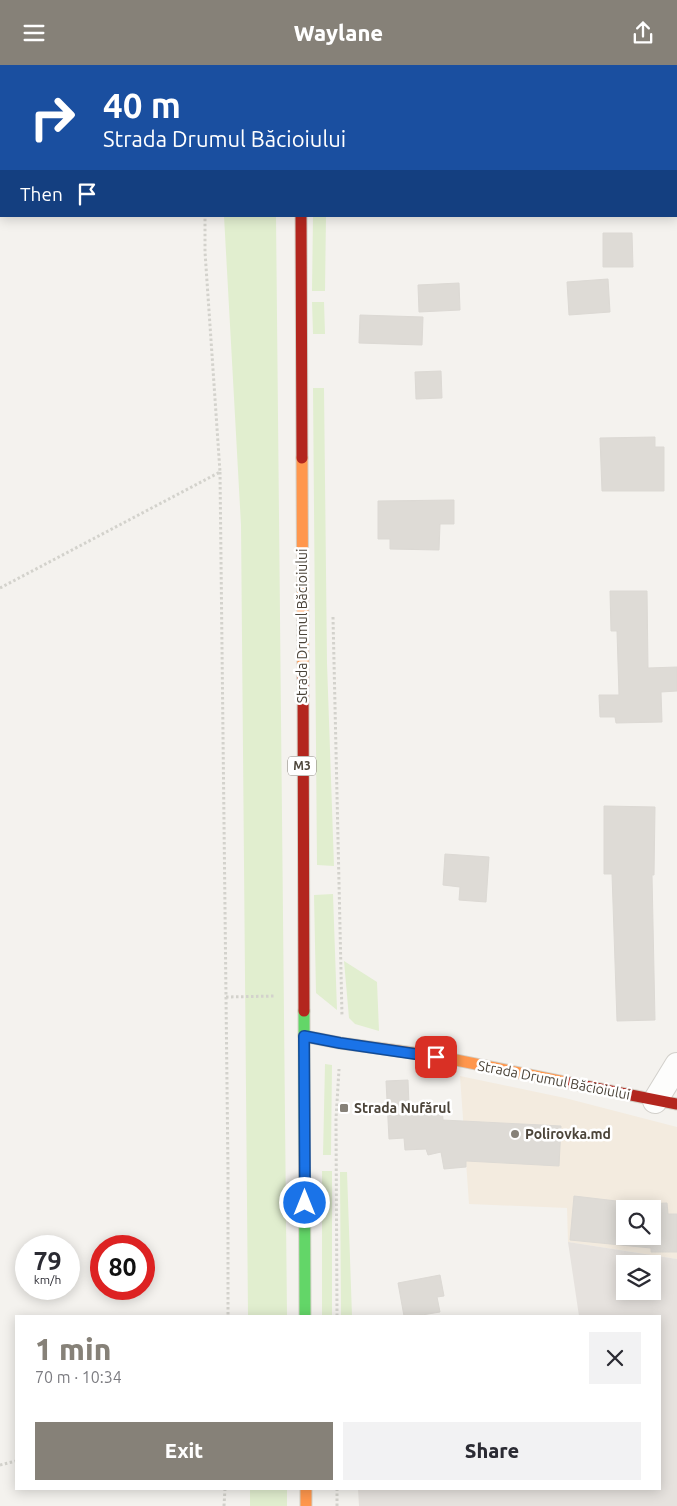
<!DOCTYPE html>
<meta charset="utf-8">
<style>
:root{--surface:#fff;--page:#f2f2f3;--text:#2b2b33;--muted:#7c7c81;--accent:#868178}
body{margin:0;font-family:Ubuntu,sans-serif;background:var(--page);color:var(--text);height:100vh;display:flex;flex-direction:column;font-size:19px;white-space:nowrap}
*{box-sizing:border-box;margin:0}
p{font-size:16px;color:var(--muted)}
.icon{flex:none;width:28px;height:28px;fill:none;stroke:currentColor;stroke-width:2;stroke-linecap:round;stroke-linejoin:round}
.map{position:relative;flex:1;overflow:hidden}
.panel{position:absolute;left:15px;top:1250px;width:646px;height:175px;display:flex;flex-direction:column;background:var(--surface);border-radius:0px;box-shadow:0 2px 12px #0003}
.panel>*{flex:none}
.hud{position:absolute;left:0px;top:0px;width:678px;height:152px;box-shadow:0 2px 12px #0003;background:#1a4fa0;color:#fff;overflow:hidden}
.fabs{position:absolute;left:616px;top:1135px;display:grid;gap:10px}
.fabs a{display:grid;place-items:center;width:45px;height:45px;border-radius:0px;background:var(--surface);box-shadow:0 2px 12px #0003;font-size:25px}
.speed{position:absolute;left:15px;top:1170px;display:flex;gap:10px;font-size:25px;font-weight:700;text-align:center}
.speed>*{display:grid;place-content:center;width:65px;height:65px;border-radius:50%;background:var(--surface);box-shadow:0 2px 12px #0003;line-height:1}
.speed small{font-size:12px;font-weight:400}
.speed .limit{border:8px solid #d22;background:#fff;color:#111}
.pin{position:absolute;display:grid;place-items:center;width:42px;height:42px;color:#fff;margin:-21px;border-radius:10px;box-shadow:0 2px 8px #0006}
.me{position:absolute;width:55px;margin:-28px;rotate:0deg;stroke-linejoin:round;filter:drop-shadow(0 0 4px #0008)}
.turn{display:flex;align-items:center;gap:18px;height:105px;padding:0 20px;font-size:22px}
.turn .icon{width:65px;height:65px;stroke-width:2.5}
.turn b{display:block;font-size:35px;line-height:42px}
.then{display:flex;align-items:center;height:48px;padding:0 20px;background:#0003;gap:10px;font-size:19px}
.round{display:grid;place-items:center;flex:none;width:52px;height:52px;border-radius:0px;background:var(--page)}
.headline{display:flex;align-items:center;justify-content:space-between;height:85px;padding:0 20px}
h1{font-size:30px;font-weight:800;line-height:38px;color:var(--accent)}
.action{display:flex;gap:10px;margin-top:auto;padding:10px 20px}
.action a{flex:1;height:58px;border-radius:0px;background:var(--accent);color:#fff;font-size:20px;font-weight:800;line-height:58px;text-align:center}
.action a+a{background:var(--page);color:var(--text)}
header{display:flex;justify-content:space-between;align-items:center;height:65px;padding:0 20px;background:var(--accent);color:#fff;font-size:22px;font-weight:800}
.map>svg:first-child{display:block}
.commercial{fill:#f3ebdf;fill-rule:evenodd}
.industrial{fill:#e6e2de;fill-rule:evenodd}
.green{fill:#e1eecf}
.building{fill:#dedbd6;stroke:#dcd9d4;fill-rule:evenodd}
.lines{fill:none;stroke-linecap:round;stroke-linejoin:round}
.street-casing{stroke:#d2d0cb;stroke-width:26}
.fast-casing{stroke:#d3cfc5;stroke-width:13}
.slow-casing{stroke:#d3cfc5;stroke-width:13}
.jam-casing{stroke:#d3cfc5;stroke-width:13}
.path{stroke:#d3d2cc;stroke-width:3;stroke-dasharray:2.5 2.5;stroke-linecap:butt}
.street{stroke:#fdfdfc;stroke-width:24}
.fast{stroke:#63d668;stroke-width:11}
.slow{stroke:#ff974d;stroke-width:11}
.jam{stroke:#b3261e;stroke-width:11}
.route-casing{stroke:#114b97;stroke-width:12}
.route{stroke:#1a73e8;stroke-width:9}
.poi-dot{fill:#868178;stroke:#fff;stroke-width:2}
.labels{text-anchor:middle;stroke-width:5;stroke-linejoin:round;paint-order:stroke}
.shield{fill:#fff;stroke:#817c74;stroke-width:1}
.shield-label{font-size:12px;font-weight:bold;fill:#4b4439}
.street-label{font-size:14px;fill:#4b4439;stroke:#fff}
.poi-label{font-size:14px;font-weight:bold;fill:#4b4439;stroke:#fff;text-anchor:start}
</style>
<header><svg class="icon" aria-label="menu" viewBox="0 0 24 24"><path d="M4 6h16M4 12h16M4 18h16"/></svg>Waylane<svg class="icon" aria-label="share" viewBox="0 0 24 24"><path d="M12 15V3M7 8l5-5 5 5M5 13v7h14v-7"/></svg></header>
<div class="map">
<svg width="677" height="1441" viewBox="0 0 677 1441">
<rect width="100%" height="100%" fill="#f4f2ee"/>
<path class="commercial" d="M460,1011l105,22 112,29v132l-109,-17 -1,-34 -98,-4zM625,1144h27v27h-27z"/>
<path class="industrial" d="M568,1177l109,17v247h-318l-1,-17h302v-173h-81zM625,1199h27v27h-27z"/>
<g class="green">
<polygon points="224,151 276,151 287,1251 248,1251 241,460"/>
<polygon points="313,151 326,151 325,226 312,226"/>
<polygon points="312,237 324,237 325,269 313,269"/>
<polygon points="313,323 324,323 327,598 334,801 317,800"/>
<polygon points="333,829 337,945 316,928 314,830"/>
<polygon points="344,896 377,917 379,966 355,959 349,953"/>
<polygon points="325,999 332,1000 331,1090 323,1090"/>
<rect x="322" y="1106" width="10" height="145"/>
<polygon points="340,1107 347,1107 352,1251 341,1251"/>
<rect x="250" y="1424" width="37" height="17"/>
</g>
<g class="building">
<polygon points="603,168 632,168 633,202 603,202"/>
<polygon points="608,214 610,247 569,250 567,217"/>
<polygon points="459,218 460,245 419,247 418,220"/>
<polygon points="360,250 423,252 422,280 359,278"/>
<polygon points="441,306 442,333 416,334 415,307"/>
<polygon points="655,372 655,382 664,382 664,426 602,426 600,373"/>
<polygon points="454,435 454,459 440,459 439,485 390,484 390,474 378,474 378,436"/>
<polygon points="610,526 647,526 648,603 677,602 677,626 661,627 662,657 616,658 615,652 600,652 599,630 619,630 617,566 611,566"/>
<polygon points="604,741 655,742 654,810 652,810 655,955 617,956 612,809 604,809"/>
<polygon points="445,789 489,792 486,837 459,835 460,822 443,820"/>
<polygon points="408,1015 409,1041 442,1040 443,1055 561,1061 559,1101 466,1096 466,1102 444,1104 441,1087 428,1090 426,1084 405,1085 404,1073 389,1074 386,1016"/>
<path d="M574,1131l68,8 25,-1 1,11h9v38h-26v-4l-81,-8zM625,1144h27v27h-27z"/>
<polygon points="440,1210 444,1231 437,1232 440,1247 416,1251 404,1251 398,1218"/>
</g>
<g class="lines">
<defs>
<polyline id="street" points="655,1036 677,1000"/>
<polyline id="fast" points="304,946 305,1251"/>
<g id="slow">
<polyline points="300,0 300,1"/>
<polyline points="302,393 303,613"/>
<polyline points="304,971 340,978 436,991 565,1017"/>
<polyline points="306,1424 306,1441"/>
</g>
<g id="jam">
<polyline points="301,151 302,393"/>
<polyline points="303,613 304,946"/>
<polyline points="565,1017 677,1039"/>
</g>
</defs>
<use href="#street" class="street-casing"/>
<use href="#fast" class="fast-casing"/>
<use href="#slow" class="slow-casing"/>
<use href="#jam" class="jam-casing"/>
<g class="path">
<polyline points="202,0 202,1"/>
<polyline points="220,407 228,1106 228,1251"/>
<polyline points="0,523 220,407 205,187 205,151"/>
<polyline points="333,552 342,951"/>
<polyline points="226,932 275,931"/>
<polyline points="337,1251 336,1054 339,1004"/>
<polyline points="0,1400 16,1396"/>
<polyline points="224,1441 225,1424"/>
<polyline points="337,1441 337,1424"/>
</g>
<use href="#street" class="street"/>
<use href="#fast" class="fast"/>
<use href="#slow" class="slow"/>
<use href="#jam" class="jam"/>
</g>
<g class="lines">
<defs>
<polyline id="route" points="305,1138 304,971 340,978 436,992"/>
</defs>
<use href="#route" class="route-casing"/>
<use href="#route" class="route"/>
</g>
<g class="poi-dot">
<rect x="339" y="1038" width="10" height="10" rx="2.5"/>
<circle cx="515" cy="1069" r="5"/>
</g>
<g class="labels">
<rect class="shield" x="288" y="691.5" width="28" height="19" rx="4"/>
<g class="shield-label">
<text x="302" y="705">M3</text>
</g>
<g class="street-label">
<text transform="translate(302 561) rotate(-90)" y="5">Strada Drumul Băcioiului</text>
<text transform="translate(554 1015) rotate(11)" y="5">Strada Drumul Băcioiului</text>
</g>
<g class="poi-label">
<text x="354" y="1048">Strada Nufărul</text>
<text x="525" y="1074">Polirovka.md</text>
</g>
</g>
</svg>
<div class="fabs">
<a><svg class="icon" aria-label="search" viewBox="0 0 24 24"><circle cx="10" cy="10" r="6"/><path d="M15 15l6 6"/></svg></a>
<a><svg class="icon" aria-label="layers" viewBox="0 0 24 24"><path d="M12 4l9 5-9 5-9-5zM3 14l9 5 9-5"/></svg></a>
</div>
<div class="speed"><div>79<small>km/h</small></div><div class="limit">80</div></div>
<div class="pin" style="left:436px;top:992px;background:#d93025"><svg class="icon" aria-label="arrive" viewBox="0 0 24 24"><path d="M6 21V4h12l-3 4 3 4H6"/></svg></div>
<svg class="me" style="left:305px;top:1138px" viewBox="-20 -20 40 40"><circle r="17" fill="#1a73e8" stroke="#fff" stroke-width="3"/><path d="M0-11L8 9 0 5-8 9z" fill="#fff"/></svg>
<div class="hud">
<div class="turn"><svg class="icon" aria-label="right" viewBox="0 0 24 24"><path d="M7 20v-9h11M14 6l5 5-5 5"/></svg><div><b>40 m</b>Strada Drumul Băcioiului</div></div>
<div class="then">Then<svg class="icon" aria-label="arrive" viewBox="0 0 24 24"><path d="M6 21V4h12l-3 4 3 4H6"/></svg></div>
</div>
<section class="panel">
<div class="headline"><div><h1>1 min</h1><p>70 m · 10:34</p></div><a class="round"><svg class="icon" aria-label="close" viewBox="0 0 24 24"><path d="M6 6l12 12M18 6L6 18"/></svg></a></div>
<div class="action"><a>Exit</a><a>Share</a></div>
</section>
</div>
